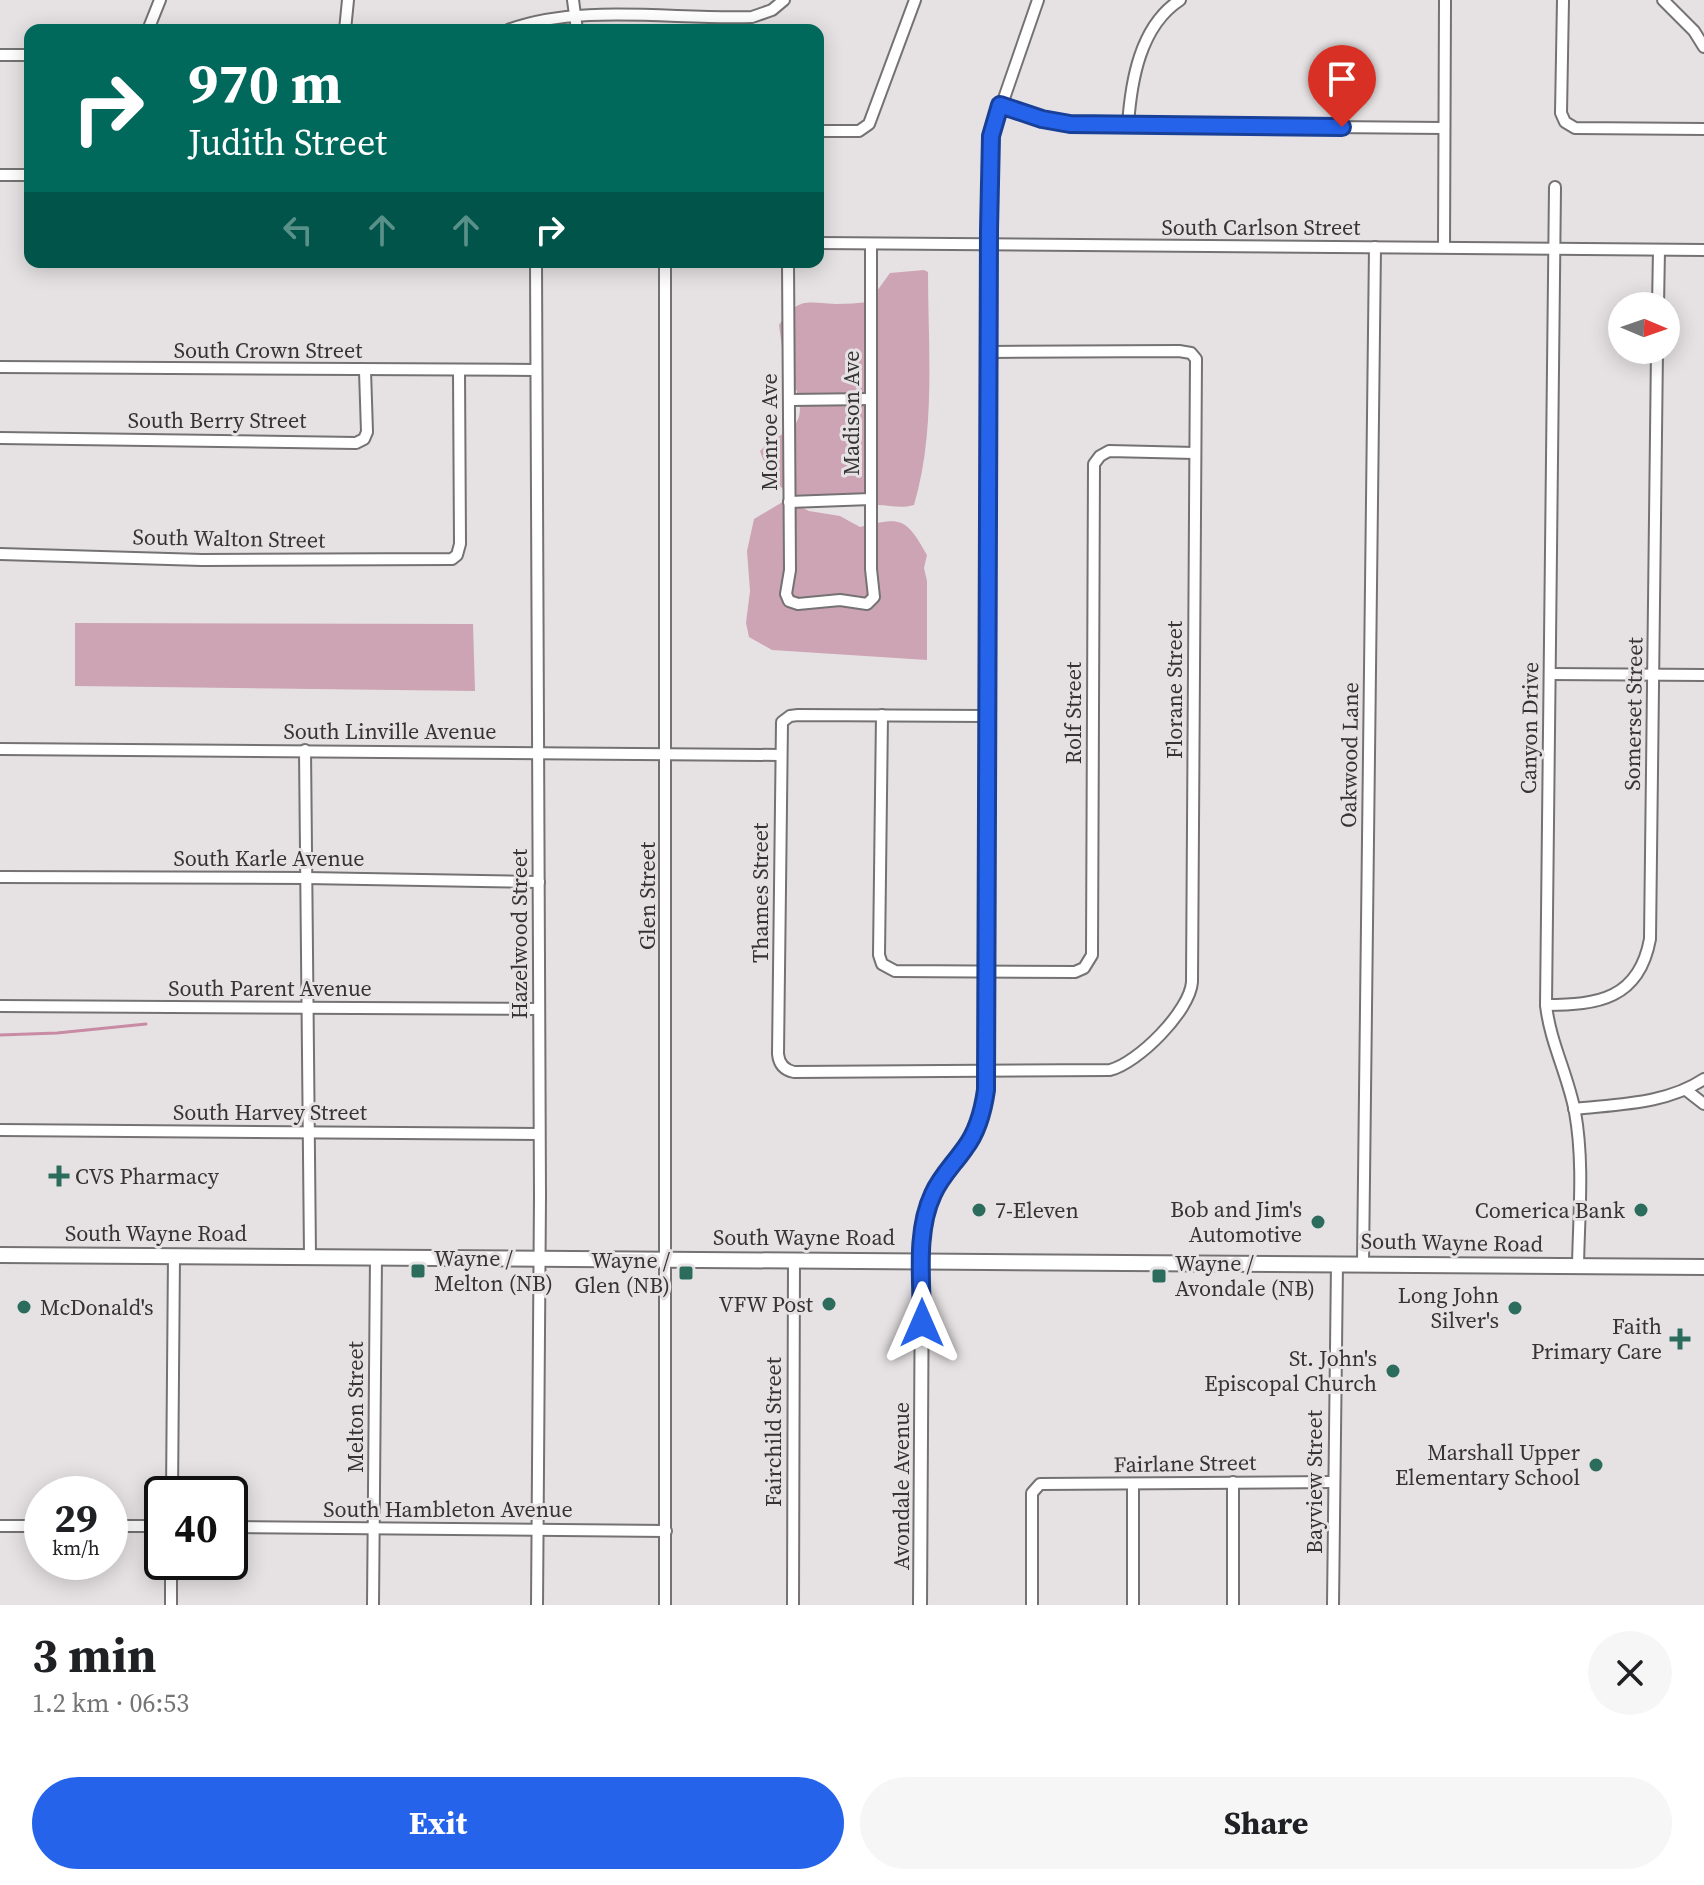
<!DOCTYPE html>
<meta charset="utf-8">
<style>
:root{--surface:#fff;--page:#f6f6f6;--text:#202124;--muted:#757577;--accent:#2563eb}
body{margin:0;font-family:"Source Serif 4",serif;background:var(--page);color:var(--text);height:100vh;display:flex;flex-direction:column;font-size:30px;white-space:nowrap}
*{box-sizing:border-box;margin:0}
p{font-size:26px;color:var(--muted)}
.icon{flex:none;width:44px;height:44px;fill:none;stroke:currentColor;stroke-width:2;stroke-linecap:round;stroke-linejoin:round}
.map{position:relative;height:1605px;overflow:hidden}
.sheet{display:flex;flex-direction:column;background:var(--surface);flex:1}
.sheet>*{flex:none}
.banner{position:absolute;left:24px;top:24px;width:800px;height:244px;border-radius:16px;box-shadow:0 4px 20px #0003;background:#00695c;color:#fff;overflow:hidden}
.needle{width:52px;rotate:92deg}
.tools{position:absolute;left:1608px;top:292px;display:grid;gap:16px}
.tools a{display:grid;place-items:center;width:72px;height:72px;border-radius:50%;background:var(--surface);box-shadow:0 4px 20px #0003;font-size:40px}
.speed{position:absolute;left:24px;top:1476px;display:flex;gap:16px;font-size:40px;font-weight:700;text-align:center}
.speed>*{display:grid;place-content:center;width:104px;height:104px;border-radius:50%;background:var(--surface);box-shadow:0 4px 20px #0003;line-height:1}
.speed small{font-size:20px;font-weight:400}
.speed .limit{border:4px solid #111;border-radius:12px;background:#fff;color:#111}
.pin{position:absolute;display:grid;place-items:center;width:68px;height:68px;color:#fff;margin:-82px -34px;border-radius:50% 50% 50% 0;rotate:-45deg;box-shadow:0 0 8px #0007}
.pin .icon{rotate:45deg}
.me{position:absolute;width:88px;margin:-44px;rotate:0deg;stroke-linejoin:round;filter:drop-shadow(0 0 6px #0008)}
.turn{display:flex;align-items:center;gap:28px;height:168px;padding:0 32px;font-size:36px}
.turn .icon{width:104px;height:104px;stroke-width:2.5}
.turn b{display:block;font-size:56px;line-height:68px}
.lanes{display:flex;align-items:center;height:76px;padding:0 32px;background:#0003;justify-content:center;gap:40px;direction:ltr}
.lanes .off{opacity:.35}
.round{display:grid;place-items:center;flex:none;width:84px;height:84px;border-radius:42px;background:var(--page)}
.overview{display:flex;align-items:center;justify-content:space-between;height:136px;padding:0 32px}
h1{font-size:48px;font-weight:700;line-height:60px}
.primary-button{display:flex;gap:16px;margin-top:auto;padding:16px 32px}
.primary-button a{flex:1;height:92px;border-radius:48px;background:var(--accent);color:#fff;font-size:32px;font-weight:700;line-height:92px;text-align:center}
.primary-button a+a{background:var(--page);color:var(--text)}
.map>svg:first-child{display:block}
.green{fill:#cda4b4}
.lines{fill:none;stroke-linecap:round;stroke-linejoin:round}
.stream{stroke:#c98ba4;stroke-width:3}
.minor-casing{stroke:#757273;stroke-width:14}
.tertiary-casing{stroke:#757273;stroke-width:16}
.secondary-casing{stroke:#757273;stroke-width:18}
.minor{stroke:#fff;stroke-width:10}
.tertiary{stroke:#fff;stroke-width:12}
.secondary{stroke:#fff;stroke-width:14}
.route-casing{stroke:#184099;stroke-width:20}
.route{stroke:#2563eb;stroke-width:14}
.poi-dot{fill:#2b6c5c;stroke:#e6e2e3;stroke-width:3}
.labels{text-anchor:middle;stroke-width:6;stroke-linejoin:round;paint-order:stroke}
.street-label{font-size:22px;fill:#353334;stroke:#e6e2e3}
.poi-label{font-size:22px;fill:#353334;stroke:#e6e2e3;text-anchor:end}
</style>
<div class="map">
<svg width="1704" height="1605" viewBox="0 0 1704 1605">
<rect width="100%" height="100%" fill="#e6e2e3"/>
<g class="green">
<path d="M924,270l4,2c0,76 8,159 -14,233 -14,4 -23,0 -37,0 -40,-1 -76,13 -103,-27 -6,-9 -11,-17 -14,-27 22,-23 49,-19 37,-59 -4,-11 -7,-20 -15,-29l1,-9 -4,-29c21,-29 26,-22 57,-21 11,0 22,-1 33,-2l21,-29z"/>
<path d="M786,500l23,11 31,5 20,11c42,-11 46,-9 67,28l-3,13 3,13v79l-155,-10 -23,-13 -3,-14 4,-32 -3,-40 7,-32z"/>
<polygon points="75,623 473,624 475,691 75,686"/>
</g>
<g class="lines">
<polyline class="stream" points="0,1035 57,1033 146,1024"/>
<defs>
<g id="minor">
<polyline points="573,0 577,30"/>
<polyline points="1563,0 1561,113 1565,122 1575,128 1704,129"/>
<polyline points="1663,0 1694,31 1704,47"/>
<polyline points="148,30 160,0"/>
<polyline points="345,30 348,0"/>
<path d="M508,30c71,-27 168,-10 244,-13l20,-7 12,-10"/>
<polyline points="0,55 30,55"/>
<polyline points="1000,105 1042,119 1087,125 1444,128"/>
<path d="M1128,125c3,-44 12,-99 52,-125"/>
<polyline points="818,131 859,131 869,124 915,0"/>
<polyline points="0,175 30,175"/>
<path d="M1555,187l-9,818c4,37 22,70 29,107 9,50 4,102 3,153"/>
<polyline points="818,243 1704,250"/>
<polyline points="1444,247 1445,0"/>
<polyline points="536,262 540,1196 537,1605"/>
<polyline points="788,262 790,570 786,594 789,601 798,604 840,600 867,604 874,597 871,569 871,244"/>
<polyline points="1658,306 1659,250"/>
<polyline points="0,367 536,370"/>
<polyline points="789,400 871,399"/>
<polyline points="0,438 356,443 364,439 367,432 365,371"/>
<polyline points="789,502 871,499"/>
<polyline points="0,554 202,560 452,559 457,555 460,544 459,371"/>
<polyline points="1550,674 1704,675"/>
<polyline points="882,715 879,955 882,964 895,971 1075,972 1084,968 1092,955 1094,464 1100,456 1109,451 1195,453"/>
<path d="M987,716l-189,-1 -8,1 -8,6 -4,332c1,10 6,16 16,18l316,-2c28,-7 80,-59 82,-88l4,-623 -5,-6 -12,-2 -190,1"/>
<polyline points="0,749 780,755"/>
<polyline points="305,750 310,1256"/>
<polyline points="0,877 306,878 539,882"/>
<path d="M1546,1005c52,0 93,-6 104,-66l7,-589"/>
<polyline points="0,1006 539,1009"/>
<polyline points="1686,1090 1704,1104"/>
<path d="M1574,1109c44,-5 93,-5 130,-30"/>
<polyline points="0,1130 539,1134"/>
<path d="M922,1260c1,-24 1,-47 12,-69 8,-16 19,-27 30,-41 13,-18 19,-38 22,-60l5,-954 47,-136"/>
<polyline points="1363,1263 1375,247"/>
<polyline points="172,1494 174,1255"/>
<polyline points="0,1526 42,1526"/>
<polyline points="110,1526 162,1526"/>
<polyline points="230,1527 666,1531"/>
<polyline points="171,1605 171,1562"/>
<polyline points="373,1605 376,1256"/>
<polyline points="665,1605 665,262"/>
<polyline points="793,1605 794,1259"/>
<polyline points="1032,1605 1032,1493 1040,1484 1334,1482"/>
<polyline points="1133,1605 1133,1484"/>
<polyline points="1233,1605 1233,1482"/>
<polyline points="1333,1605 1337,1263"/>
</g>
<polyline id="tertiary" points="920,1605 922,1260"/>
<polyline id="secondary" points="0,1255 1704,1267"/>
</defs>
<use href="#minor" class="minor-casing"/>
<use href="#tertiary" class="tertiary-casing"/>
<use href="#secondary" class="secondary-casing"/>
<use href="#minor" class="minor"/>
<use href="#tertiary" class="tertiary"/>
<use href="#secondary" class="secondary"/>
</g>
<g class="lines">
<defs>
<path id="route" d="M922,1323c0,-42 -7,-91 11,-129 8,-18 21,-30 32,-46 13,-17 18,-37 21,-58l3,-860 2,-94 9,-31 42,14 28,5 272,3"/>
</defs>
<use href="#route" class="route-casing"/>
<use href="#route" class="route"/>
</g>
<g class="poi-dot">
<path d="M55 1164h8v8h8v8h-8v8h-8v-8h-8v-8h8z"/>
<circle cx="979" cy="1210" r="8"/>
<circle cx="1641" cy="1210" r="8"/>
<circle cx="1318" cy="1222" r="8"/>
<rect x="410" y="1263" width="16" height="16" rx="4"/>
<rect x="678" y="1265" width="16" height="16" rx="4"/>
<rect x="1151" y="1268" width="16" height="16" rx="4"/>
<circle cx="829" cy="1304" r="8"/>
<circle cx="24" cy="1307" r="8"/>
<circle cx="1515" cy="1308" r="8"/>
<path d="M1676 1327h8v8h8v8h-8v8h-8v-8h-8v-8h8z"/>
<circle cx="1393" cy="1371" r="8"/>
<circle cx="1596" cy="1465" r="8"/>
</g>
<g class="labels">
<g class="street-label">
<text x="1261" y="235">South Carlson Street</text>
<text x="268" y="358">South Crown Street</text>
<text transform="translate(851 413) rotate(-90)" y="8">Madison Ave</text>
<text x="217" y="428">South Berry Street</text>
<text transform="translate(769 432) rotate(-90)" y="8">Monroe Ave</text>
<text transform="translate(229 538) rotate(1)" y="8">South Walton Street</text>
<text transform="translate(1174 690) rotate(-90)" y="8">Florane Street</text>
<text transform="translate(1073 713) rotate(-90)" y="8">Rolf Street</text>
<text transform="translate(1633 714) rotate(-89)" y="8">Somerset Street</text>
<text transform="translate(1529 728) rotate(-89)" y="8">Canyon Drive</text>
<text x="390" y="739">South Linville Avenue</text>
<text transform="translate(1349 755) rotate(-89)" y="8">Oakwood Lane</text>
<text x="269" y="866">South Karle Avenue</text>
<text transform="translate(760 893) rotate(-90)" y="8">Thames Street</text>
<text transform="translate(647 896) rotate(-90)" y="8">Glen Street</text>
<text transform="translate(519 934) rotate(-90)" y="8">Hazelwood Street</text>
<text x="270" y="996">South Parent Avenue</text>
<text x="270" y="1120">South Harvey Street</text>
<text x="156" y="1241">South Wayne Road</text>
<text x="804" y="1245">South Wayne Road</text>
<text transform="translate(1452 1242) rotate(1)" y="8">South Wayne Road</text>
<text transform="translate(355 1407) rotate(-90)" y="8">Melton Street</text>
<text transform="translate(773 1432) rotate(-90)" y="8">Fairchild Street</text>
<text transform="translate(1185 1463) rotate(-1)" y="8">Fairlane Street</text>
<text transform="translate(1314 1482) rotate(-90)" y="8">Bayview Street</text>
<text transform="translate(901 1486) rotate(-90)" y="8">Avondale Avenue</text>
<text x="448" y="1517">South Hambleton Avenue</text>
</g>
<g class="poi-label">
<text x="75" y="1184" text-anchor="start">CVS Pharmacy</text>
<text x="1302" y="1217">Bob and Jim's<tspan x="1302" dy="25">Automotive</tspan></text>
<text x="995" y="1218" text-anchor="start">7-Eleven</text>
<text x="1625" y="1218">Comerica Bank</text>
<text x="434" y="1266" text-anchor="start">Wayne /<tspan x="434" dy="25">Melton (NB)</tspan></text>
<text x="670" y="1268">Wayne /<tspan x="670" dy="25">Glen (NB)</tspan></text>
<text x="1175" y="1271" text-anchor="start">Wayne /<tspan x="1175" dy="25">Avondale (NB)</tspan></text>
<text x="1499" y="1303">Long John<tspan x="1499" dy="25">Silver's</tspan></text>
<text x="813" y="1312">VFW Post</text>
<text x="40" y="1315" text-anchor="start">McDonald's</text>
<text x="1662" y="1334">Faith<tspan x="1662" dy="25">Primary Care</tspan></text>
<text x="1377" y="1366">St. John's<tspan x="1377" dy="25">Episcopal Church</tspan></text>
<text x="1580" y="1460">Marshall Upper<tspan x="1580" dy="25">Elementary School</tspan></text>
</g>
</g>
</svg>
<div class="tools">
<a><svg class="needle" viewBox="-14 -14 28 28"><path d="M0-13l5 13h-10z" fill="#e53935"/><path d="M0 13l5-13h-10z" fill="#757577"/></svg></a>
</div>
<div class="speed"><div>29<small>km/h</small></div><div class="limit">40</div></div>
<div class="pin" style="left:1342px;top:127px;background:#d93025"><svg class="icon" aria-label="arrive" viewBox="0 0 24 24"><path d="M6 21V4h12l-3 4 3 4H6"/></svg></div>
<svg class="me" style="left:922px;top:1323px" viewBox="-20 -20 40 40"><path d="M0-17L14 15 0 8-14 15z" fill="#2563eb" stroke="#fff" stroke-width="4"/></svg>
<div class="banner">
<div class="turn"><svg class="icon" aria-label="right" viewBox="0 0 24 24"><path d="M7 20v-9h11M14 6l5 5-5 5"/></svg><div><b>970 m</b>Judith Street</div></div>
<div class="lanes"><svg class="icon off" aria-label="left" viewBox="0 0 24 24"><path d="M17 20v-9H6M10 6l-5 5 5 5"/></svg><svg class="icon off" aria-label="ahead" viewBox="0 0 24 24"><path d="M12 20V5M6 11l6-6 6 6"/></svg><svg class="icon off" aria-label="ahead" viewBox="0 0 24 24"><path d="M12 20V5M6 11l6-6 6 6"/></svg><svg class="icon" aria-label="right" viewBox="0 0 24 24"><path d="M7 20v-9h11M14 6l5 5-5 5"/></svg></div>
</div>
</div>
<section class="sheet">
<div class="overview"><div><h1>3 min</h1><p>1.2 km · 06:53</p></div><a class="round"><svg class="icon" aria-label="close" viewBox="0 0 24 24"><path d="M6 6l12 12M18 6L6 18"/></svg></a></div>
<div class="primary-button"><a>Exit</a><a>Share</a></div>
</section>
